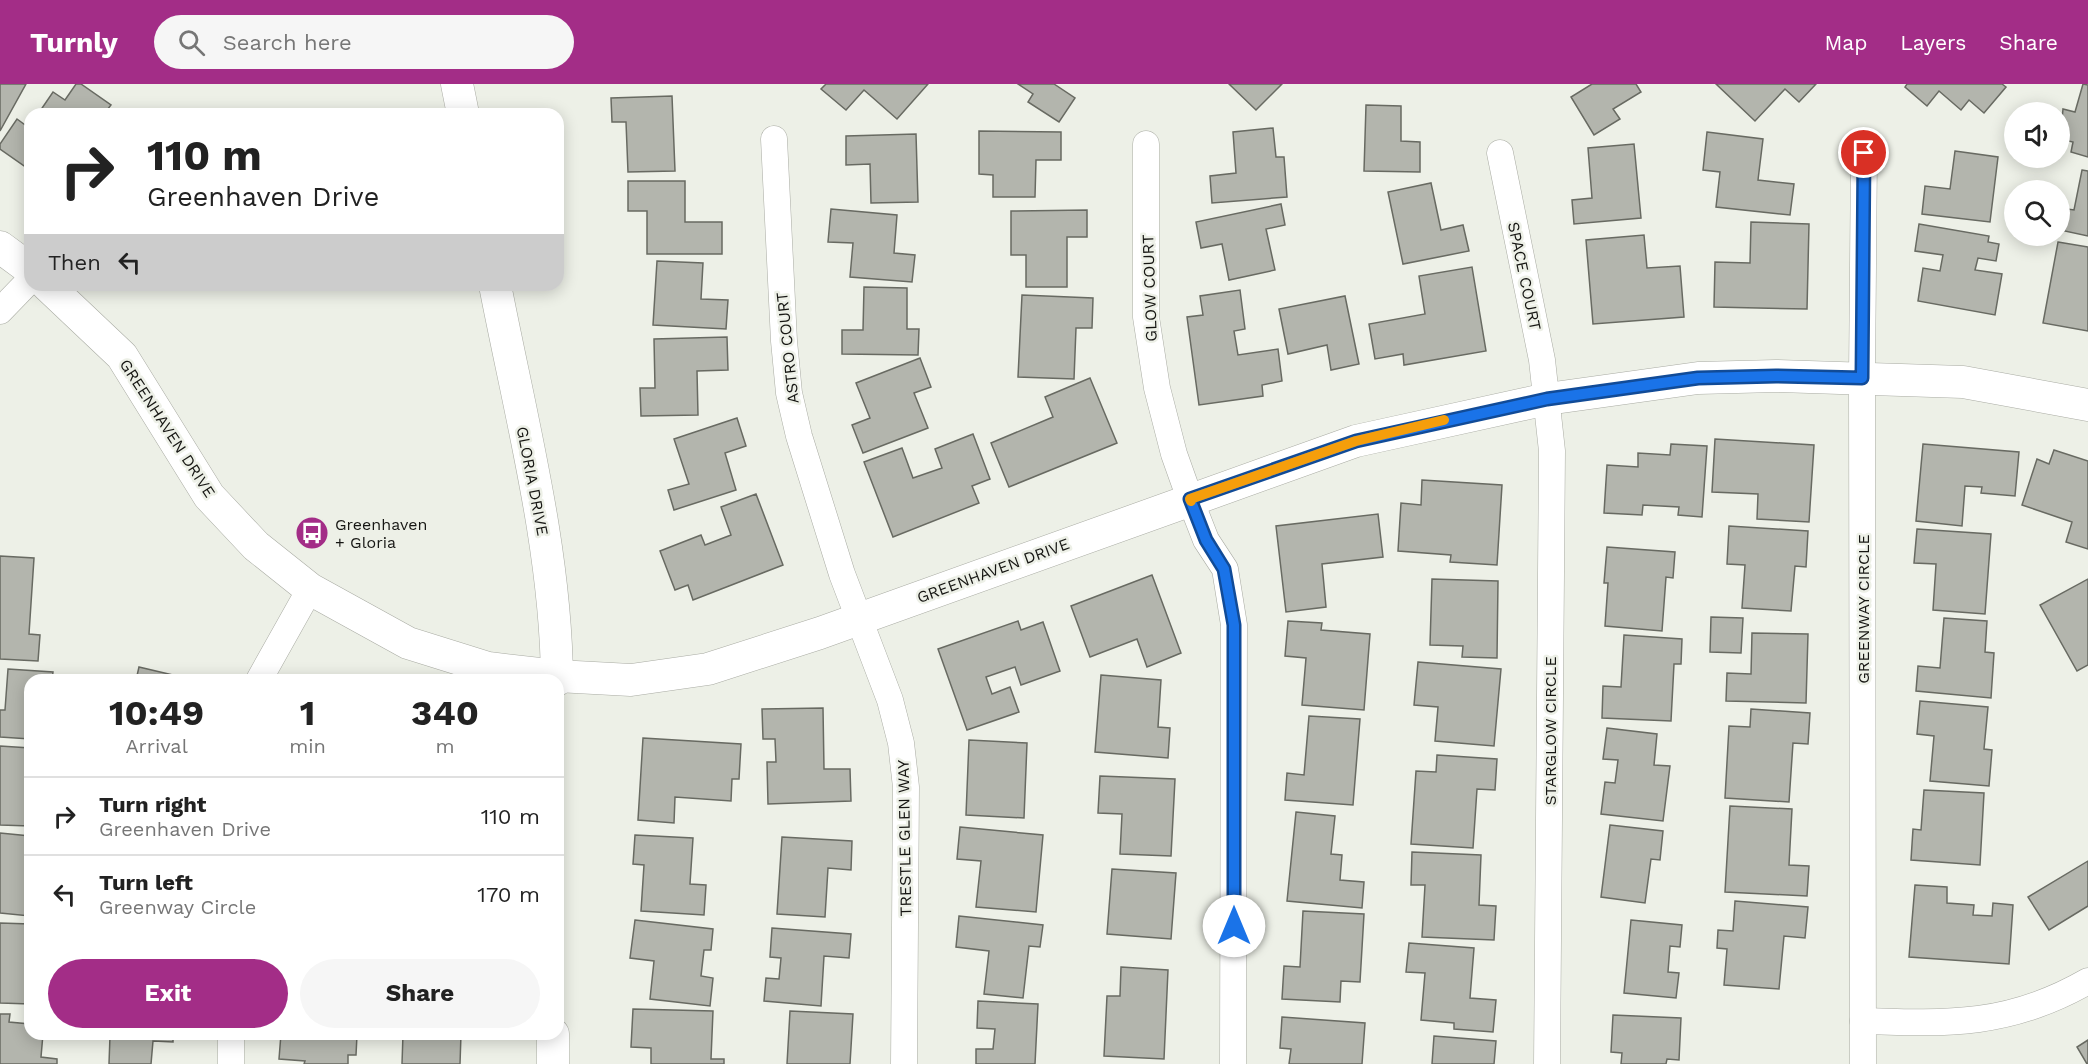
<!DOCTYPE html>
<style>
:root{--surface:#fff;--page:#f6f6f6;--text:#222;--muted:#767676;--line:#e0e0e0;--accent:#a32d87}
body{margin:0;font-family:"Work Sans",sans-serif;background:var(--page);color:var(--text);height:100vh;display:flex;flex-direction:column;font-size:22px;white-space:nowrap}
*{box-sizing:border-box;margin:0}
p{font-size:20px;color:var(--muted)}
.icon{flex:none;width:33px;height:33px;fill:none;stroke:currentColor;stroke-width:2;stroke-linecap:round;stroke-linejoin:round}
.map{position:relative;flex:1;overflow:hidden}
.drawer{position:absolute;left:24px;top:590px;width:540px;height:366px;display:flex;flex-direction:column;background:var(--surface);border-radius:18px;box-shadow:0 3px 15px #0003}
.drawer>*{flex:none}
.guide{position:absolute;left:24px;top:24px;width:540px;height:183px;border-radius:18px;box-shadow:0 3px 15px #0003;background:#fff;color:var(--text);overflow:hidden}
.controls{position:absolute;left:2004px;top:18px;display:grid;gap:12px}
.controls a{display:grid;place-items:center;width:66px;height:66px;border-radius:50%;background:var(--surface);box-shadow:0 3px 15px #0003;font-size:30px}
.pin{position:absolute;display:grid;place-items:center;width:51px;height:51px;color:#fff;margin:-26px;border:3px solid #fff;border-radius:50%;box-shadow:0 2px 6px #0007}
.me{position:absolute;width:66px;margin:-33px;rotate:0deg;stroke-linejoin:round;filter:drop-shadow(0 0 4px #0008)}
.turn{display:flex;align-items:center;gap:21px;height:126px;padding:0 24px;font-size:27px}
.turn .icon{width:78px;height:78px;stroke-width:2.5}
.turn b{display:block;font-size:42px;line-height:51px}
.then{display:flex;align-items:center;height:57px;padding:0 24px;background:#0003;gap:12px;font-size:22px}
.eta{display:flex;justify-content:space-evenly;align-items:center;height:102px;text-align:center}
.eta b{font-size:36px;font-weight:700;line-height:42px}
.action{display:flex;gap:12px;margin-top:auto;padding:12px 24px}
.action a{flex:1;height:69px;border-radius:36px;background:var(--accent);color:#fff;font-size:24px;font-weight:700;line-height:69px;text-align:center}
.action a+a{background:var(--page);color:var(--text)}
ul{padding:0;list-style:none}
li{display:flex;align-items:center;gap:18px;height:78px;padding:0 24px;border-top:2px solid var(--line)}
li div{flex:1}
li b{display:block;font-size:22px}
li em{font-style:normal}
header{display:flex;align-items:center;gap:36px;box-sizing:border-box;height:84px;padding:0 30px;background:var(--accent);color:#fff}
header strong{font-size:28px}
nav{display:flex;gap:33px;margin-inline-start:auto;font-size:21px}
.search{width:420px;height:54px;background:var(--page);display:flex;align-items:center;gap:15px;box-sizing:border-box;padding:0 21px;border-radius:33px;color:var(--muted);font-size:22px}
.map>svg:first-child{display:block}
.building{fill:#b3b5ad;stroke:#686a62;stroke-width:1.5}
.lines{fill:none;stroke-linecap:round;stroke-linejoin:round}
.minor-casing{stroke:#a9aba3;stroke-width:27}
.tertiary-casing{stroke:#a9aba3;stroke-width:33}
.minor{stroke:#fff;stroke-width:26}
.tertiary{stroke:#fff;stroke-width:32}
.route-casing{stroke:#114b97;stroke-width:15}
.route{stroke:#1a73e8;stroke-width:10}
.slow{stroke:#f59e0b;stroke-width:10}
.labels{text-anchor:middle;stroke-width:5;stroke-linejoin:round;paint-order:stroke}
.street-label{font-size:16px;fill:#161613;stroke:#edf0e7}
.poi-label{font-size:16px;fill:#161613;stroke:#edf0e7;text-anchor:start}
</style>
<header>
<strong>Turnly</strong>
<div class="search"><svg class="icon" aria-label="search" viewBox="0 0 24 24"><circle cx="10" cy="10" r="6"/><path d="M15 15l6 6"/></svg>Search here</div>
<nav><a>Map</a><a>Layers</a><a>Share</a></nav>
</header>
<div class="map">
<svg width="2088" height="980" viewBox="0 0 2088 980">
<rect width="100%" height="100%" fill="#edf0e7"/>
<g class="building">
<polygon points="0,0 26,0 0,47"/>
<polygon points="76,0 81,0 111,21 104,30 38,30 53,8 65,16"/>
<polygon points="826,0 928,0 897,35 864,6 846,26 821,5"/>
<polygon points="1018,0 1054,0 1075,14 1059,38 1028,18 1033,10"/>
<polygon points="1229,0 1282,0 1256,26"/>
<polygon points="1592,0 1636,0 1641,8 1613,25 1620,35 1594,51 1571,13"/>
<polygon points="1716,0 1816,0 1799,18 1785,5 1755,37"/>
<polygon points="1907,0 2002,0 2006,3 1984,29 1969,16 1961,26 1939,7 1927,22 1905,3"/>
<polygon points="2083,0 2088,1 2088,73 2071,68 2073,58 2060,55 2063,25 2075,28"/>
<polygon points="672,12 675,87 628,88 626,38 612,38 611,14"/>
<polygon points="1366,21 1401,22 1401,57 1420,58 1420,88 1364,87"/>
<polygon points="17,35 28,43 30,41 30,86 0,65 0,60"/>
<polygon points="1273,44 1276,73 1284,73 1287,113 1212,119 1210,92 1236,89 1233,48"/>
<polygon points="979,47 1061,48 1061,76 1036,76 1035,113 993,113 993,91 979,90"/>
<polygon points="1707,48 1763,55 1758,96 1794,100 1790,131 1716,123 1720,88 1703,86"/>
<polygon points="916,50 918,118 871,119 870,80 846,81 846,52"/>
<polygon points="1634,60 1641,134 1574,140 1572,116 1592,114 1588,64"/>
<polygon points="1955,67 1998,73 1990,138 1922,130 1925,102 1950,105"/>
<polygon points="2082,86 2088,87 2088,152 2060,146 2061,124 2074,126"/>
<polygon points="628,97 685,97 685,138 722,138 722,170 647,170 647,127 628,127"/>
<polygon points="1431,99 1441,146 1463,141 1469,167 1403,180 1388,108"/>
<polygon points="1281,120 1285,141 1266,145 1275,186 1229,196 1222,160 1201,164 1196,138"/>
<polygon points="831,125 897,131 894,169 915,171 912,198 850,193 853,159 828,158"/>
<polygon points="1087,126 1087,153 1067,153 1067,203 1026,203 1026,171 1011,171 1011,127"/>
<polygon points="1751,138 1809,140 1807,225 1714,223 1715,178 1750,179"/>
<polygon points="1919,140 1989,152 1988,158 1999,160 1996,177 1978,174 1975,186 2002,190 1995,231 1918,217 1923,184 1940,187 1943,171 1915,167"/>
<polygon points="1644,151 1647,184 1680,182 1684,233 1593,240 1586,156"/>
<polygon points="2058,158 2088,163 2088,247 2043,239"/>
<polygon points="657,177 703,179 701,215 728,216 726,245 653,241"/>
<polygon points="1472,183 1486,267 1404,281 1403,270 1375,275 1369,240 1425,230 1419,192"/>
<polygon points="864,203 907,204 907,245 919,245 918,271 842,270 842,246 863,246"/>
<polygon points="1240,206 1245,245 1234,247 1238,271 1278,265 1282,297 1262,301 1263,312 1199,321 1187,233 1203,231 1200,212"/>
<polygon points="1022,211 1093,214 1092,244 1076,244 1074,295 1018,293"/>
<polygon points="1345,212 1359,280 1331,286 1327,261 1288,270 1279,225"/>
<polygon points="727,253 728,286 697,287 698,331 641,332 640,304 655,304 654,255"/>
<polygon points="920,274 931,303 914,309 928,344 863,369 852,341 870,334 856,299"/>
<polygon points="1090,294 1117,359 1009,403 991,359 1053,333 1045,313"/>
<polygon points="737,334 746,362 725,369 736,406 674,426 668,406 689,400 674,355"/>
<polygon points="973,350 990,395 972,402 979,419 893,453 864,378 902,364 913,394 942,384 935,365"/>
<polygon points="1715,355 1814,361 1809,438 1757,435 1758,410 1712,408"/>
<polygon points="1671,360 1707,362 1702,433 1678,431 1679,423 1643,421 1642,431 1604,429 1607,381 1638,383 1638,369 1670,371"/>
<polygon points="1923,360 2019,368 2015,412 1981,409 1982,403 1965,402 1962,442 1916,437"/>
<polygon points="2054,366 2088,377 2088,465 2066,458 2072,438 2022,421 2037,375 2049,380"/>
<polygon points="1422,396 1502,401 1497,481 1450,478 1451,471 1398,467 1401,419 1421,421"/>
<polygon points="756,410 783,481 693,516 688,501 675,506 660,467 701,451 705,461 731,451 721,423"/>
<polygon points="1378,430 1383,473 1322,480 1326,523 1286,528 1276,442"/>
<polygon points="1729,442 1808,447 1806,483 1795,482 1791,527 1742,524 1745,481 1727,480"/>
<polygon points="1917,445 1991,450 1985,530 1933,526 1936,480 1914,479"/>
<polygon points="1607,463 1675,468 1673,494 1666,493 1662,547 1605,542 1608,499 1604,499"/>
<polygon points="0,472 34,474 29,550 40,551 38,577 0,575"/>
<polygon points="1152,491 1181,569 1147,583 1137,555 1090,573 1071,522"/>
<polygon points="1432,495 1498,497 1497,574 1462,573 1463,562 1430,561"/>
<polygon points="2088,495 2088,581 2077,587 2040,521"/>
<polygon points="1711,533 1743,534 1741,569 1710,568"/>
<polygon points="1944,534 1987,537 1985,568 1994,569 1991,614 1916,607 1918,582 1940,584"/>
<polygon points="1018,537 1021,546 1043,538 1060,587 1021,601 1015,583 986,593 992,610 1010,603 1019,628 967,646 938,565"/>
<polygon points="1288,537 1322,539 1321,546 1370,550 1364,626 1302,621 1306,574 1285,572"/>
<polygon points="1752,549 1808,550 1806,619 1726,617 1727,589 1751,590"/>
<polygon points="1624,551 1682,555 1681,580 1674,580 1671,637 1602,634 1603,602 1621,603"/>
<polygon points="1418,578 1501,585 1494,662 1435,657 1438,623 1414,621"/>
<polygon points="139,583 194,596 136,596"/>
<polygon points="8,585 53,588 52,596 30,596 30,655 0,653 0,626 5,626"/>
<polygon points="1101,591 1161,596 1158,643 1170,644 1168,674 1095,668"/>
<polygon points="1920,617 1988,623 1984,665 1992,666 1989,702 1930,697 1934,652 1917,650"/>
<polygon points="823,624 824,685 850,685 851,717 768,720 767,678 776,678 775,655 763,655 762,625"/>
<polygon points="1751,625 1810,629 1808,660 1793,659 1789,718 1725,714 1729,642 1750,643"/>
<polygon points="1309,632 1360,635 1353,721 1285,716 1287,689 1304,691"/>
<polygon points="1607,644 1657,650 1654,681 1670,682 1663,737 1601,730 1605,698 1615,699 1618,676 1603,675"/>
<polygon points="643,654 741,660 739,695 732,695 731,717 675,713 674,739 638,736"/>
<polygon points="969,656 1027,659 1024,734 966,731"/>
<polygon points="0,662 30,664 30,742 0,741"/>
<polygon points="1437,671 1497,675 1495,706 1477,705 1473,764 1411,760 1416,687 1436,688"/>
<polygon points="1100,692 1175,695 1171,772 1120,770 1122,730 1098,729"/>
<polygon points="1924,706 1984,709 1980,781 1911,776 1913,745 1921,746"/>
<polygon points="1730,722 1792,725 1789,781 1809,782 1807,812 1725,808"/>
<polygon points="1296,728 1335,732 1331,770 1342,771 1340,796 1364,798 1362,824 1287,817"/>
<polygon points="1610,741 1663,747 1660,776 1651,775 1645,819 1601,813"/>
<polygon points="960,743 1043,751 1036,828 976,823 981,777 957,775"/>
<polygon points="0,749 30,752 30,832 0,829"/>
<polygon points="635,751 693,754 690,800 706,801 704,831 641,827 644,781 633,780"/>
<polygon points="782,753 852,757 851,786 828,784 825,833 777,830"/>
<polygon points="1412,768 1481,771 1479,821 1496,822 1494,856 1422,853 1425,801 1411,801"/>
<polygon points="2088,777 2088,822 2049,846 2028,813"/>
<polygon points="1112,785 1176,789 1171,855 1107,850"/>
<polygon points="1915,801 1947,803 1947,819 1974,821 1973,831 1992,832 1993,819 2013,821 2009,880 1909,873"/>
<polygon points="1735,817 1808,823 1805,854 1784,852 1779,905 1724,901 1727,865 1717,864 1718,846 1733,847"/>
<polygon points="1303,827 1364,830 1360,898 1341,897 1340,918 1282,915 1284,882 1300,883"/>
<polygon points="959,832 1043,841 1040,863 1029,862 1023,914 984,910 989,867 956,863"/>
<polygon points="635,836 713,845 711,866 704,866 701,892 713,894 710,922 650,915 654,877 630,874"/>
<polygon points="1631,836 1682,841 1680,863 1670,862 1668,888 1679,889 1676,914 1624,909"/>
<polygon points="0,839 30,840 30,920 0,919"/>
<polygon points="772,844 851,850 849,874 824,872 821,922 764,917 766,894 779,895 781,874 770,873"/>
<polygon points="1409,859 1474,864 1470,914 1496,916 1493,948 1454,945 1454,939 1421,936 1425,889 1406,888"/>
<polygon points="1121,883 1168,886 1164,975 1104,972 1107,912 1120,912"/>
<polygon points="978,917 1038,920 1035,980 976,980 976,965 993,965 995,945 977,944"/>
<polygon points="633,925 713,927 711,975 724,975 724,980 651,980 651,964 631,963"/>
<polygon points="790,927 853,930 850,980 787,980"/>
<polygon points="0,930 10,930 9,938 30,940 30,950 43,950 41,973 57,975 57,980 0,980"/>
<polygon points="1613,931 1681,934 1679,976 1667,975 1666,980 1621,980 1622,969 1611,968"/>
<polygon points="1282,933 1365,939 1362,980 1289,980 1291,965 1280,964"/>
<polygon points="99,950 173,950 173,958 153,957 151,980 109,980 110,952"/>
<polygon points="281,950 357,951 356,971 348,971 348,980 304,980 305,977 279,975"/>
<polygon points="403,950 461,950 460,980 402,980"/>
<polygon points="1434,952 1496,957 1494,980 1432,980"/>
<polygon points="2088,956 2088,980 2087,980 2077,963"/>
</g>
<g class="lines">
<defs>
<g id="minor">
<polyline points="774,55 784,257 789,309 799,352 842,490 890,616 901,659 906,703 904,980"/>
<polyline points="1146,60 1146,233 1157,304 1174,370 1190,415 1206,456 1225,485 1234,541 1233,980"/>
<polyline points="1500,69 1542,276 1552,367 1547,980"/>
<polyline points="0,227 30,196"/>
<polyline points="259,596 310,505"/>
<path d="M1863,937c86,3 147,5 225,-40"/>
<polyline points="231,980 231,950"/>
<polyline points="1863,980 1862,294 1864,69"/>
</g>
<g id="tertiary">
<polyline points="457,0 463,30"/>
<polyline points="0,163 30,185"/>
<polyline points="47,201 122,272 209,412 256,462 310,505 408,559 488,584 557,592 631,596 708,585 820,549 1356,357 1547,315 1698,294 1776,292 1963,298 2088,321"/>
<path d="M495,201c25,129 61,263 62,395"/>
<polyline points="553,980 553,950"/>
</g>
</defs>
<use href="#minor" class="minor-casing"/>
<use href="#tertiary" class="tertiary-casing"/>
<use href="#minor" class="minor"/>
<use href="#tertiary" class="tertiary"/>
</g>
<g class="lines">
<defs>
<polyline id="route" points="1234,842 1234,541 1224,485 1206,456 1190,415 1356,357 1547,315 1698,294 1776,292 1862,294 1864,69"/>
</defs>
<use href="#route" class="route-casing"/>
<use href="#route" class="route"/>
<polyline class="slow" points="1191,417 1190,415 1356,357 1444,336"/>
</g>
<defs>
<symbol id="bus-disc" viewBox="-11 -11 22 22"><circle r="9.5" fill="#a32d87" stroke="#edf0e7"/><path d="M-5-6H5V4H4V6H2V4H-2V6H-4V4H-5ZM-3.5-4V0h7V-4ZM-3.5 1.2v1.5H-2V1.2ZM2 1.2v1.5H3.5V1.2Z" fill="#fff"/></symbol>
</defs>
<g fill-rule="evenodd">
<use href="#bus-disc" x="293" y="430" width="38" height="38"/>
</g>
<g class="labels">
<g class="street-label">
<text transform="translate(1525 192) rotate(78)" y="6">SPACE COURT</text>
<text transform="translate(1149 204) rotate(-92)" y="6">GLOW COURT</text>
<text transform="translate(787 264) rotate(-96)" y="6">ASTRO COURT</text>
<text transform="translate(168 344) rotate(57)" y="6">GREENHAVEN DRIVE</text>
<text transform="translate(533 397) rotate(79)" y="6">GLORIA DRIVE</text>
<text transform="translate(993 486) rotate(-20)" y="6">GREENHAVEN DRIVE</text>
<text transform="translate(1863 525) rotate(-90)" y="6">GREENWAY CIRCLE</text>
<text transform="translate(1550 647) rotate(-90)" y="6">STARGLOW CIRCLE</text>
<text transform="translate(904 754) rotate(-91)" y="6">TRESTLE GLEN WAY</text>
</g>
<g class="poi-label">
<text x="335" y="446">Greenhaven<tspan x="335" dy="18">+ Gloria</tspan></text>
</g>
</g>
</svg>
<div class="controls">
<a><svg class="icon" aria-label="sound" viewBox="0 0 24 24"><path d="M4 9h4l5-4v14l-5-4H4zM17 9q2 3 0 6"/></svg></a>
<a><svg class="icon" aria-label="search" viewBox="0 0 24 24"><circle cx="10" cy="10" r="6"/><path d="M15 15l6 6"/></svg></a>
</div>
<div class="pin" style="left:1864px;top:69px;background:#d93025"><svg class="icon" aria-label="arrive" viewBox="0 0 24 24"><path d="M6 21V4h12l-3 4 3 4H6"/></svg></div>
<svg class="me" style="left:1234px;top:842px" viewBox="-20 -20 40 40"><circle r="19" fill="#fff"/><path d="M0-13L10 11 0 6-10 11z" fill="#1a73e8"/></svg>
<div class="guide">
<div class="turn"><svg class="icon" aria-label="right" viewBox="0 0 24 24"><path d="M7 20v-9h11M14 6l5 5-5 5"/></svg><div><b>110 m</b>Greenhaven Drive</div></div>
<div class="then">Then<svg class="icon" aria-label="left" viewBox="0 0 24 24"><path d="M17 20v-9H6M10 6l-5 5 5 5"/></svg></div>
</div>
<section class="drawer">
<div class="eta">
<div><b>10:49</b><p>Arrival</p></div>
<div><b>1</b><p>min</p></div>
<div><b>340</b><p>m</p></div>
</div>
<ul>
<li><svg class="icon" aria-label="right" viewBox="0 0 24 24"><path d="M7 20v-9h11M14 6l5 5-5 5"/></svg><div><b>Turn right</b><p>Greenhaven Drive</p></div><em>110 m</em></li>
<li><svg class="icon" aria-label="left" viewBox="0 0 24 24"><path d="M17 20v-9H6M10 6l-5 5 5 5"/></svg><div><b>Turn left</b><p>Greenway Circle</p></div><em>170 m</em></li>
</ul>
<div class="action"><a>Exit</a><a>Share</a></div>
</section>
</div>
